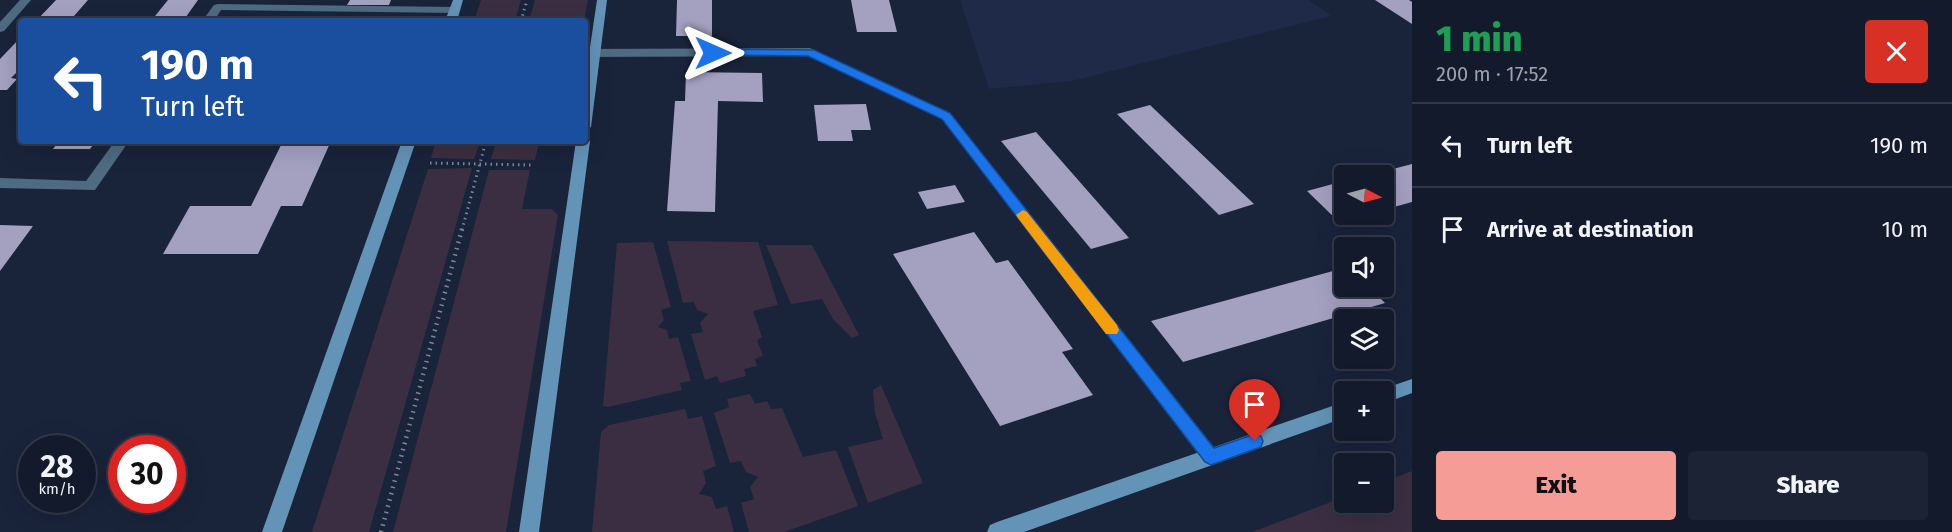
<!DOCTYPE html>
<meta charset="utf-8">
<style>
:root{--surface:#131a2c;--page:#1c2334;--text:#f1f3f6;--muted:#9da1a9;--line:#323848;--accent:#f59c96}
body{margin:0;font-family:"Fira Sans",sans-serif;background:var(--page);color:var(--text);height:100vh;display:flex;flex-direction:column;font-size:22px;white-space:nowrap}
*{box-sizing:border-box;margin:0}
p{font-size:20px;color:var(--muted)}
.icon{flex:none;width:33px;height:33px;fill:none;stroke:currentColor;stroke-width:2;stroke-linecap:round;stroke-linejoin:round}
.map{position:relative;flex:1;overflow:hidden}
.panel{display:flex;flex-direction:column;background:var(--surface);width:540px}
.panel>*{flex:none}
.hud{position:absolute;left:18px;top:18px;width:570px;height:126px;border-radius:6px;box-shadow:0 6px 24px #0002,0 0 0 2px var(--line);background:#1a4fa0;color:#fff;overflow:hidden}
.needle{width:39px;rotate:96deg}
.controls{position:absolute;left:1334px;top:165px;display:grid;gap:12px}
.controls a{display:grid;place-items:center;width:60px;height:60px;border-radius:6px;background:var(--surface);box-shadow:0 6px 24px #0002,0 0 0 2px var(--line);font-size:30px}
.speed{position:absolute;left:18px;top:435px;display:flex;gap:12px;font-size:30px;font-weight:700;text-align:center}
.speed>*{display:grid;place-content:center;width:78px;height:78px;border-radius:50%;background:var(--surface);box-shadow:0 6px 24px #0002,0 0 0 2px var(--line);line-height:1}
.speed small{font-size:15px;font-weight:400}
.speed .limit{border:9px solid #d22;background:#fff;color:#111}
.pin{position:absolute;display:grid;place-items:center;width:51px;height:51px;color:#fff;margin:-62px -26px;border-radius:50% 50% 50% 0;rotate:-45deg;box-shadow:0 0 6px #0007}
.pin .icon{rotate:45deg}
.me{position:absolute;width:66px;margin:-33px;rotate:90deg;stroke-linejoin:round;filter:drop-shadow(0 0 4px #0008)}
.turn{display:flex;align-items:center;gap:21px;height:126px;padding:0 24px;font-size:27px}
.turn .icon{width:78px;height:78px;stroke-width:2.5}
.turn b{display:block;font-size:42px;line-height:51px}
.round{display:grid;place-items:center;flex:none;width:63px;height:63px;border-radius:6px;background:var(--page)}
.headline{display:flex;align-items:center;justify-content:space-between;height:102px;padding:0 24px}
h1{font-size:36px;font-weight:800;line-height:45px;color:#1e9e55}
.cta{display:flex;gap:12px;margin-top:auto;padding:12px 24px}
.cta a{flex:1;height:69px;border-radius:6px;background:var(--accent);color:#111;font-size:24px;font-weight:800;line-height:69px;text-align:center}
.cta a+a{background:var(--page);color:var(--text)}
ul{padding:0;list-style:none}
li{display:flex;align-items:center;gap:18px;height:84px;padding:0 24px;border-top:2px solid var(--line)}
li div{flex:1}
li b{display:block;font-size:22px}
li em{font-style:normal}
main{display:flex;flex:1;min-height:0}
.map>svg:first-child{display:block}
.built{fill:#1e2a47}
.green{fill:#3b2e42}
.building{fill:#a3a0c0}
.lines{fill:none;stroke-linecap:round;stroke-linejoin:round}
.path-far1{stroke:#7d8699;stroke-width:3;stroke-dasharray:1.5 4;stroke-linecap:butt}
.path{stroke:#7d8699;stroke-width:4.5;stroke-dasharray:1.5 5;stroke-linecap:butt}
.lane{fill:#4e6b81;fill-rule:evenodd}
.street{fill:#4e6b81;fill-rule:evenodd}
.secondary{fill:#6393b7;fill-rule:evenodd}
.route{fill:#1a73e8;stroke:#114b97;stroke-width:1.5}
.slow{fill:#f59e0b}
</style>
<main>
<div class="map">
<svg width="1412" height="532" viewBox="0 0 1412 532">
<rect width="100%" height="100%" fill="#19233a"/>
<polygon class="built" points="960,0 1309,0 1331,16 1072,81 989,89"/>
<g class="green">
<polygon points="481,0 521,0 515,21 474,21"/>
<polygon points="535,0 588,0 584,21 529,21"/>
<polygon points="436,141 480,142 474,159 431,158"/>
<polygon points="496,142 539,143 535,160 491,159"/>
<polygon points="472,168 369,532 312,532 428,169"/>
<polygon points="489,170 530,170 522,209 552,209 558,215 506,532 393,532"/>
<polygon points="667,241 758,242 778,305 753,311 762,337 757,340 763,356 755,359 757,366 744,369 746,376 720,383 717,376 705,380 691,334 703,332 700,323 708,314 697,310 694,302 683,303"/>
<polygon points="653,242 671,307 661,310 664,320 658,327 667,330 669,339 678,337 691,381 680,383 682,390 608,407 603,406 617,243"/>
<polygon points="766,245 812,245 859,335 852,338 833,319 822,299 791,304"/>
<polygon points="881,385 923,483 868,503 848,447 883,439 875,413 873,390"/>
<polygon points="750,394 755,404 767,401 771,409 782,408 803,457 836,450 858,506 784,532 749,532 741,503 754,499 750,487 758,477 746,472 741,461 730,463 714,413 729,407 727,399"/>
<polygon points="685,409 688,419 702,416 716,466 703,471 706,483 699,494 712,497 716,509 727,506 734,532 592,532 601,432 609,425"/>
<polygon points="1412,471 1412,532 1252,532 1344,497 1344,502 1383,502 1383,482"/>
</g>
<g class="building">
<polygon points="56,0 88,0 74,16 68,16 64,21 36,21"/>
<polygon points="168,0 198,0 183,21 151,21"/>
<polygon points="350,0 391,0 389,5 347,5"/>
<polygon points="677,0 712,0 712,36 676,36"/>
<polygon points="851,0 889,0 897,32 857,32"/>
<polygon points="1375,0 1409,0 1412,2 1412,24"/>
<polygon points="21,37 21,72 17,72 11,78 17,79 7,90 0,90 0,59"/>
<polygon points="686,72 762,73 763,102 718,101 715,212 667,211 675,101 685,101"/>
<polygon points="866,104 871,130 851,130 853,141 818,141 814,105"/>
<polygon points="1150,105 1254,204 1219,215 1117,114"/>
<polygon points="1036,132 1129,238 1091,249 1001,141"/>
<polygon points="59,141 96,141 90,149 53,149"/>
<polygon points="283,141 331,141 302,206 281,206 258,254 163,254 190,206 251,206"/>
<polygon points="1412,164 1412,202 1383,210 1383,176 1370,175"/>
<polygon points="1344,181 1344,214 1364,215 1339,222 1307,191"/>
<polygon points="955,185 965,202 927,209 918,192"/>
<polygon points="0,225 33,226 0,271"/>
<polygon points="974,232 996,263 1008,260 1073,349 1062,352 1093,395 1000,426 893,254"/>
<polygon points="1344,268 1344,286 1368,286 1385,303 1183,362 1151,321"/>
</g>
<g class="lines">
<g class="path-far1">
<polyline points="521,21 527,0"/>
<polyline points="430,163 531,165"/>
<polyline points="462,230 486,141"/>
</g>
<polyline class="path" points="381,532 462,229"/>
<g class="lane">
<polygon points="20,0 31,0 4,31 0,32 0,22"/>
<polygon points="218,4 455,7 461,10 455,13 221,10 214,21 202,21 214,5"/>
<polygon points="115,141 129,141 95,190 0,188 0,178 86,181"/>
</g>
<polygon class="street" points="810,48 950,113 1217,451 1220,457 1217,463 1211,465 1205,463 942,119 808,56 585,57 585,49"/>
<g class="secondary">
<polygon points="453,0 463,0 457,21 445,21"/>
<polygon points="597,0 607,0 591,127 585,131 585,81"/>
<polygon points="585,137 590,141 539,532 519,532 576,141 585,141"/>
<polygon points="402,141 416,141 282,532 262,532"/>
<polygon points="1412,379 1412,393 1383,404 1383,392 1377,391"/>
<polygon points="1344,402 1344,418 1024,532 987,532 990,525 997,522"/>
</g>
</g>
<polygon class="route" points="713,49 814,50 950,113 1214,448 1255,434 1261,436 1263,441 1261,447 1211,465 1205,462 942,119 808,56 709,55 708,53"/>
<polygon class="slow" points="1023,210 1027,212 1117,325 1119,330 1117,334 1106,334 1018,218 1016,215"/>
</svg>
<div class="controls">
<a><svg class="needle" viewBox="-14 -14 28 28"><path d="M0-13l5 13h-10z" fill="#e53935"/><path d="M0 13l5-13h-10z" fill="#9da1a9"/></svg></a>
<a><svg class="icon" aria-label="sound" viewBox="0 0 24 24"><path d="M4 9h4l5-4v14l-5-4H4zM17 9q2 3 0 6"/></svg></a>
<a><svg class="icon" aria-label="layers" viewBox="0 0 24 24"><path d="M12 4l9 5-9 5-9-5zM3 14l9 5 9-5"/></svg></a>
<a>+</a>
<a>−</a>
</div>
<div class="speed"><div>28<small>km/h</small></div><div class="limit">30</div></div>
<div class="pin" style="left:1255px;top:441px;background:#d93025"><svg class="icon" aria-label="arrive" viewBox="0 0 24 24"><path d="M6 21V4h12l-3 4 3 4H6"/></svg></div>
<svg class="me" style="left:713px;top:53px" viewBox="-20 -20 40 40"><path d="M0-17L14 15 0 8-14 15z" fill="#1a73e8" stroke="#fff" stroke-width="4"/></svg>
<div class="hud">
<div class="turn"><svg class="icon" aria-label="left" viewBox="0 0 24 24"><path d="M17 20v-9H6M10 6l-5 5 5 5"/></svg><div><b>190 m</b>Turn left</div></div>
</div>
</div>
<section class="panel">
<div class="headline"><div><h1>1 min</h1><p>200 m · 17:52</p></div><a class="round" style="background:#d93025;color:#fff"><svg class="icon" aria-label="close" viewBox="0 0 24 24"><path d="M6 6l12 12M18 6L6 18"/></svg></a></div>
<ul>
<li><svg class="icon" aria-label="left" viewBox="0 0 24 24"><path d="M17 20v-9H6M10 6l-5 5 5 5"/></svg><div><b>Turn left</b></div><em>190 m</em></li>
<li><svg class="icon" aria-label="arrive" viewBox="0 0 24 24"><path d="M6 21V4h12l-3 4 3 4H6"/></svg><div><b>Arrive at destination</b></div><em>10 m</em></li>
</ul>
<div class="cta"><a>Exit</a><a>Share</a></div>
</section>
</main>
